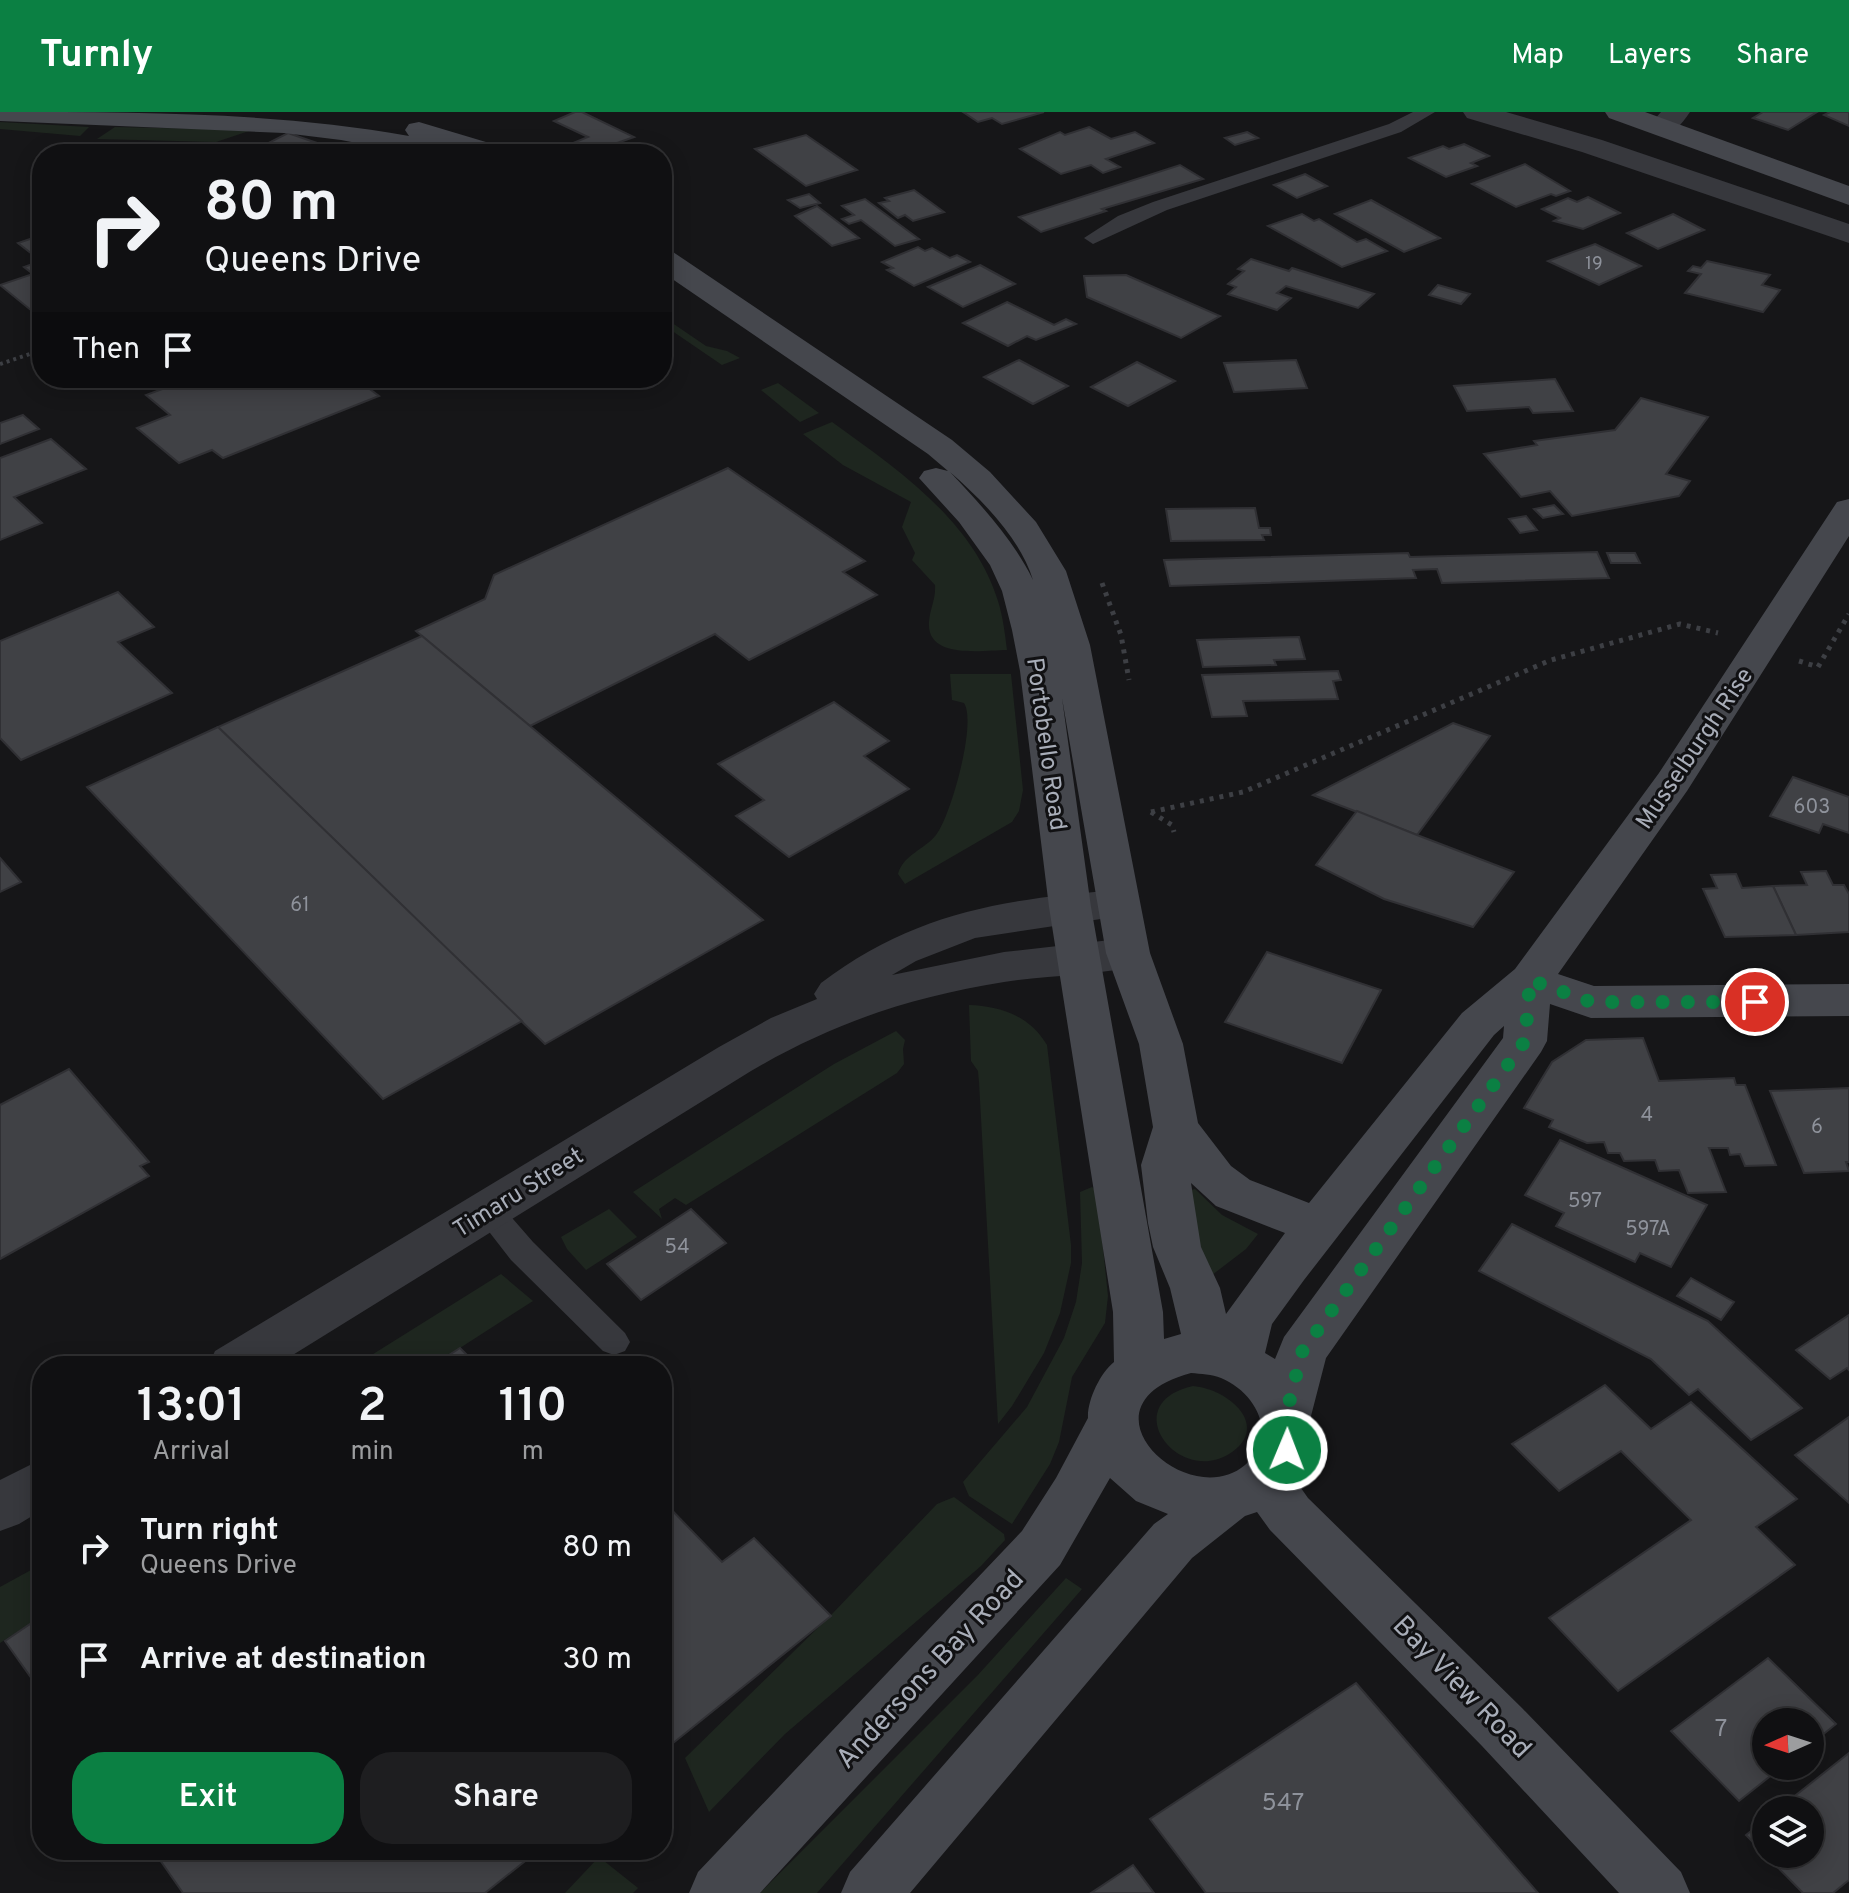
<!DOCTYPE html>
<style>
:root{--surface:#101012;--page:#1e1e20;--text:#f1f3f6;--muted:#9c9d9f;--line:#303032;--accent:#0b8043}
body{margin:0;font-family:Overpass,sans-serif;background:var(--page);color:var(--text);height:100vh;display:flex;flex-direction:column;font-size:30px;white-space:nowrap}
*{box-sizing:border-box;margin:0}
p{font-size:26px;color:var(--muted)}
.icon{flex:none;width:44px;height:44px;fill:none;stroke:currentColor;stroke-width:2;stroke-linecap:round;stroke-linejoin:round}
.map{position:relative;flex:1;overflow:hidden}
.panel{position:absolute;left:32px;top:1244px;width:640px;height:504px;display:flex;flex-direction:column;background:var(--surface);border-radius:32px;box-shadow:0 4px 20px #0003,0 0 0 2px var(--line)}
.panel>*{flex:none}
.banner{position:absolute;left:32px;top:32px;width:640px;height:244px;border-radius:32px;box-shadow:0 4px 20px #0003,0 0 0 2px var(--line);background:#101012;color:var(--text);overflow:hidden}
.needle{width:52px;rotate:267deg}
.tools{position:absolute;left:1752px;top:1596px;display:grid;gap:16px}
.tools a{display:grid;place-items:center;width:72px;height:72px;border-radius:50%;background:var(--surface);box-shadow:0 4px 20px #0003,0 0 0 2px var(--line);font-size:40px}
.pin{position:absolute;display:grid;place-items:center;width:68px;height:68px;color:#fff;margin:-34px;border:4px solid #fff;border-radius:50%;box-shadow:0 2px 8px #0007}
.me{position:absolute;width:88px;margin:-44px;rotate:1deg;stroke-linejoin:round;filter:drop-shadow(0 0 6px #0008)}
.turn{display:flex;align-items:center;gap:28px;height:168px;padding:0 40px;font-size:36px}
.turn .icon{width:104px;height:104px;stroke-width:2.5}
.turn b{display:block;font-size:56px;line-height:68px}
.then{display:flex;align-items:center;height:76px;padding:0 40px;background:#0003;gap:16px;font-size:30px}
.eta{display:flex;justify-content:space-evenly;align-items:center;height:136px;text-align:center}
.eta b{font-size:48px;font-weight:600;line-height:56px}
.action{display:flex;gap:16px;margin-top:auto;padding:16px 40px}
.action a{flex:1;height:92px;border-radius:32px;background:var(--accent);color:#fff;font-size:32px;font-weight:600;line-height:92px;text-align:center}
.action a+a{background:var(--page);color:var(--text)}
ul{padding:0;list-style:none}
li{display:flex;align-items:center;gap:24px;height:112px;padding:0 40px}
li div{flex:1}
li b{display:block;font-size:30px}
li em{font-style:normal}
header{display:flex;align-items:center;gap:48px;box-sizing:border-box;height:112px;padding:0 40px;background:var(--accent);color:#fff}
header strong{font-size:38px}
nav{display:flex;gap:44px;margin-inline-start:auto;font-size:28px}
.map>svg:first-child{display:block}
.green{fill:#1e261f}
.building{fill:#404145;stroke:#303034;stroke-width:2}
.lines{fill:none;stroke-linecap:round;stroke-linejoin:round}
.path-far1{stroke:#3d3f44;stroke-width:4;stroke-dasharray:3 4;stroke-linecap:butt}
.path{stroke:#3d3f44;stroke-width:5;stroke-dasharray:4 6;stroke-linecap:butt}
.lane{fill:#37383d;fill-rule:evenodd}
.street{fill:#37383d;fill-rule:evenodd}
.secondary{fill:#45474d;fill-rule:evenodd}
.route{stroke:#0b8043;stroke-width:14;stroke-dasharray:0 25.2}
.labels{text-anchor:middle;stroke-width:6;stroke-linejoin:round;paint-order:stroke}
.far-number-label{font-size:18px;fill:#8e929b}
.number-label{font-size:20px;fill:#8e929b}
.street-label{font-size:24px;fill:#a8adb8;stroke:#111113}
.near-number-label{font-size:24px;fill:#8e929b}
.near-street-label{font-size:28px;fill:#a8adb8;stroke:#111113}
</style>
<header>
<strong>Turnly</strong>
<nav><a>Map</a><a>Layers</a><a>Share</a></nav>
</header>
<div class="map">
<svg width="1849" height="1781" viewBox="0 0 1849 1781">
<rect width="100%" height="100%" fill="#161618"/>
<g class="green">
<polygon points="0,10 89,15 80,24 0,17"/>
<polygon points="115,15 252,18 216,30 97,27"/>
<polygon points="662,204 706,234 727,239 740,246 722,253 662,212"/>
<polygon points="778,271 819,301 800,310 761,278"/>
<path d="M832,310c65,47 141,98 166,179 5,16 7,33 9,49 -23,0 -81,10 -78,-28 1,-14 7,-23 6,-37l-23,-25 3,-7 -13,-26 9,-25 -68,-37 -40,-31z"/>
<path d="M950,562h61l12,116 -4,21 -7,11 -107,62 -7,-10c5,-19 27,-25 38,-39 15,-19 41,-113 28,-132l-12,-3z"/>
<path d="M969,893c32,1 61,11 78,40l24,200v18l-11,50 -16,40 -32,53 -14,18 -19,-342 -1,-11 -7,-10z"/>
<polygon points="896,919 905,928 903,937 904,952 897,961 686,1093 675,1086 659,1097 662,1107 633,1080 834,952"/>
<polygon points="1092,1075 1097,1079 1108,1184 1105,1211 1072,1265 1059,1330 1050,1352 1012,1412 969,1384 963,1370 1027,1295 1064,1226 1076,1190 1082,1151 1080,1080"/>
<polygon points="1195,1077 1222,1103 1258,1122 1246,1137 1212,1163 1203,1154 1191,1078"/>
<polygon points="609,1097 637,1125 586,1158 567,1137 561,1125"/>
<polygon points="501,1162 533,1189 432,1254 354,1254"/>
<path d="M1193,1274c36,3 79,41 36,68 -52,32 -113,-51 -36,-68z"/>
<polygon points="954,1385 1004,1422 1005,1428 981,1454 785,1622 709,1700 685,1646 833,1501 937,1392"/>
<polygon points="42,1452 42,1504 0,1531 0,1475"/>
<polygon points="1066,1466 1082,1477 817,1781 760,1781 977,1564"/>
<polygon points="599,1745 638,1776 633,1781 565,1781"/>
</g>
<g class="building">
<polygon points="575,0 582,0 634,25 586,42 568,33 588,25 554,9"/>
<polygon points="963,0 1044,0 1002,12 992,6 978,10"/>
<polygon points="1763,0 1817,0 1788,18 1753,6"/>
<polygon points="1830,0 1849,0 1849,14 1824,3"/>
<polygon points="1089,15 1111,27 1135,20 1154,31 1106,47 1120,55 1103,61 1091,53 1061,62 1020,37 1060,20 1065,23"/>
<polygon points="1247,20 1258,26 1235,33 1225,26"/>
<polygon points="288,21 320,32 301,42 247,42"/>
<polygon points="806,23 857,58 806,74 755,37"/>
<polygon points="1464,32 1489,44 1471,51 1477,54 1446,65 1409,46 1443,34 1449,37"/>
<polygon points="1525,52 1570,79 1556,84 1551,82 1516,95 1472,72"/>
<polygon points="1180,53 1203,67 1102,97 1106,99 1041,120 1019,105"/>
<polygon points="1305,62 1327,74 1297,86 1274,73"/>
<polygon points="914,78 944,100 913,109 905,103 898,106 879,91 889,89 885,86"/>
<polygon points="809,82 820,91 800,96 788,88"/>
<polygon points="1588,85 1620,101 1583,117 1554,109 1560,106 1542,97 1568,86 1577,90"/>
<polygon points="865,87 919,127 895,134 861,108 849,112 842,107 854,103 842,94"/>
<polygon points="1371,88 1440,126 1404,140 1335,102"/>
<polygon points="817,94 859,126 832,134 795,104"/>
<polygon points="1302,102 1314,109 1319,107 1357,130 1366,127 1387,139 1342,155 1268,114"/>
<polygon points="1673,102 1704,118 1658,137 1627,121"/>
<polygon points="42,123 42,196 32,199 0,173 33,162 24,155 41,149 18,131"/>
<polygon points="1595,132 1641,154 1599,173 1548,149"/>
<polygon points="918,135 925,139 932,136 950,146 957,143 970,150 914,174 887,158 893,156 882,150"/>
<polygon points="1251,147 1289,159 1292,156 1374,182 1358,196 1286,174 1277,181 1291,186 1277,198 1228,182 1236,175 1228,172 1244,159 1238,157"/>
<polygon points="1707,149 1770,163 1762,173 1780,178 1763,200 1685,181 1701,162 1688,159 1693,154 1701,156"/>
<polygon points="980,153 1015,172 963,195 928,175"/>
<polygon points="1126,163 1220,204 1181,226 1087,185 1084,164"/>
<polygon points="1438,173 1470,182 1461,192 1429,183"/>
<polygon points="1007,190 1054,213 1066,207 1076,212 1036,228 1027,224 1008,234 963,211"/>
<polygon points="1019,248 1068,274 1033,292 984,265"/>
<polygon points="1296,248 1307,276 1234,280 1224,251"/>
<polygon points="1137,250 1175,269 1128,294 1091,275"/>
<polygon points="192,266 355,266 379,284 223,346 212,338 179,351 137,316 170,303 146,283"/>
<polygon points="1555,267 1573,299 1533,301 1529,295 1467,299 1454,274"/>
<polygon points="1641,286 1708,305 1666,362 1690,369 1679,384 1572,404 1550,379 1521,385 1484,342 1537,333 1534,329 1615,318"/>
<polygon points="23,303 39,317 0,332 0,311"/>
<polygon points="51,327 86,357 14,385 42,411 0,428 0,346"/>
<polygon points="728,356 865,449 843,460 877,483 749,548 715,522 530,614 416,519 485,487 494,463"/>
<polygon points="1554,393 1563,402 1543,406 1534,397"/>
<polygon points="1255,396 1259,416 1270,416 1271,423 1262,423 1264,428 1171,429 1166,397"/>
<polygon points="1526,404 1537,418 1520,421 1509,407"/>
<polygon points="1597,440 1609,466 1442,471 1437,457 1413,458 1416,466 1170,474 1164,448 1408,441 1410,445"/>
<polygon points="1607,441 1635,441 1640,451 1611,451"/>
<polygon points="118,480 154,515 118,530 172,581 21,648 0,626 0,529"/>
<polygon points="422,524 530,614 763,808 545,932 218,615"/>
<polygon points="1299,525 1305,547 1274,548 1276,553 1203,555 1197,528"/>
<polygon points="1338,559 1341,568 1333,569 1338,587 1243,589 1247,604 1212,605 1202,563"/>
<polygon points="834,590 889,629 864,644 909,677 789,745 736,704 764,688 718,652"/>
<polygon points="1453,611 1490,624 1417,723 1313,683"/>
<polygon points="218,615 522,909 383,987 87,675"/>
<polygon points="1793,665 1849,685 1849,721 1823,712 1819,721 1770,704"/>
<polygon points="1357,699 1417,723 1514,760 1473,815 1384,787 1316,753"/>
<polygon points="0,746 21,770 0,780"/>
<polygon points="1826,759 1833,773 1844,773 1849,782 1849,820 1796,823 1773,774 1807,773 1801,760"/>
<polygon points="1736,762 1742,776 1773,774 1796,823 1725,825 1703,777 1717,776 1711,763"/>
<polygon points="1267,840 1381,878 1342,951 1225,910"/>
<polygon points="1643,926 1659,969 1734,966 1736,973 1745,973 1776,1053 1745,1054 1740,1042 1730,1043 1728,1036 1709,1036 1726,1080 1688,1081 1679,1058 1659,1059 1655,1048 1624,1049 1620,1041 1608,1041 1604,1030 1587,1031 1549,1015 1553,1008 1524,996 1552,950 1586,928"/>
<polygon points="69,957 149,1050 140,1054 149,1064 0,1147 0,993"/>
<polygon points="1849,976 1849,1050 1846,1050 1849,1059 1804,1061 1770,979"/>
<polygon points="1560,1028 1707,1093 1671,1155 1640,1141 1635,1150 1556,1114 1564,1101 1525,1083"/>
<polygon points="691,1097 726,1131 641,1188 607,1152"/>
<polygon points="1512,1112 1708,1209 1802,1296 1751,1328 1698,1277 1689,1283 1651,1247 1479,1159"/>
<polygon points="1691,1166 1734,1190 1721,1208 1677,1184"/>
<polygon points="1849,1203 1849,1258 1847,1256 1830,1267 1796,1238"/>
<polygon points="460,1236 478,1254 432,1254"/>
<polygon points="1605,1273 1651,1317 1691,1290 1797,1387 1756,1415 1795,1453 1618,1579 1549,1506 1691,1408 1621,1339 1559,1379 1512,1332"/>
<polygon points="1849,1305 1849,1391 1795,1343"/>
<polygon points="662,1388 722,1450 754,1426 831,1504 662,1640"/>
<polygon points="42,1504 42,1581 5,1529"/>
<polygon points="1768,1546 1836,1612 1810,1633 1810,1610 1766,1610 1766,1654 1783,1654 1739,1689 1671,1619"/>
<polygon points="1356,1571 1538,1781 1206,1781 1150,1707"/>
<polygon points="1849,1641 1849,1768 1833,1781 1803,1781 1746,1723 1766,1707 1766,1742 1810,1742 1810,1698 1777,1698"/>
<polygon points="153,1738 539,1738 485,1781 183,1781"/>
<polygon points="1133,1753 1154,1781 1091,1781"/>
</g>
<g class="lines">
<polyline class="path-far1" points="0,252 42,238"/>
<g class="path">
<polyline points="1102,471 1121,523 1129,568"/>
<polyline points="1799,549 1818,555 1849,502"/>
<polyline points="1151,700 1243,680 1551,548 1680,512 1718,521"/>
<polyline points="1151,700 1172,713 1174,720"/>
</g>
<g class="lane">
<polygon points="1413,0 1435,0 1401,20 1167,98 1093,132 1084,126 1118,104 1153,90 1389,12"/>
<polygon points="488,1087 499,1091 533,1130 625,1221 630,1230 625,1239 614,1243 603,1239 511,1148 473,1099 477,1091"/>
</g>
<g class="street">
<polygon points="1463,0 1506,0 1602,28 1849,112 1849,131 1582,40 1467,6"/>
<path d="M1661,0h29c-10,15 -19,25 -38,21l-4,-6z"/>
<path d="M1119,778l15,4 6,10 -6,10 -159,24 -59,23 -24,14 112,-23 124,-14 15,4 7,11 -7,11c-44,12 -94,11 -139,18 -94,15 -171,41 -253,89l-476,295h-67l7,-15 504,-304 52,-29 46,-19 -3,-5 7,-11c94,-71 183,-84 298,-93z"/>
<polygon points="42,1347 42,1398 19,1412 0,1419 0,1368"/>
</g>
<g class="secondary">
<path d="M0,0c135,0 277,0 409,24l-4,-6 4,-6 10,-2 87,26 4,6h-95l-74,-14 -57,-7 -284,-12z"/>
<polygon points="1605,0 1645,0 1849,74 1849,93 1609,6"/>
<path d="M662,137l11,3 279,188 38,32 46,50 30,49 24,74 60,308 33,91 15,79 33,43 19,14 59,23 153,-190 53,-44 144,-196 178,-271 12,-3v37l-162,255 -129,183 36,12 255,-2v32l-258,2 -41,-14 -3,37 -6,11 -215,306 -15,58 2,31 -17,34 12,17 214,210 159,164 9,21h-71l-137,-147 -212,-216 -13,-18 -12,4 -53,42 -282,335h-69l9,-21 304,-348 14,-10 -32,-13 -26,-23 -50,87 -300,328h-71l9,-21 324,-341 34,-53 32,-60c-1,-17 12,-45 26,-56l-1,-50 -64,-405 -29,-236 -8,-41 -10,-39 -12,-26 -31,-43 -40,-44 5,-7 12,-3 12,3 -20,-17 -266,-182zM950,360c33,29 70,66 83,108 -20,-41 -52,-75 -83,-108zM1062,586l44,255 33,91 14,83 -12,38 7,58 5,24 17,41 11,46 -17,5 -1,-27 -72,-405zM1504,914l-1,12 -219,299 -9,22 -10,-6 7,-29 32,-44 190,-245zM1191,1071l25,23 69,27 -59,81 -6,-26 -19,-41zM1191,1261c10,1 21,1 30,5 36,15 58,59 24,87 -58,49 -174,-60 -54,-92z"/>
</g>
</g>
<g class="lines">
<polyline class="route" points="1287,1338 1286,1303 1302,1240 1525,929 1530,868 1591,890 1755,890"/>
</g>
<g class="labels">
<g class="far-number-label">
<text x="1594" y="157">19</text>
</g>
<g class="number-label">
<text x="1812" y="701">603</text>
<text x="300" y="799">61</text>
<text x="1647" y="1009">4</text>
<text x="1817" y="1021">6</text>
<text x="1585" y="1095">597</text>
<text x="1648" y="1123">597A</text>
<text x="677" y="1141">54</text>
</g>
<g class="street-label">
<text transform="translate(1047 632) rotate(82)" y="8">Portobello Road</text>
<text transform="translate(1694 636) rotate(-56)" y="8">Musselburgh Rise</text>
<text transform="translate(518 1080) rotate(-32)" y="8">Timaru Street</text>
</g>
<g class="near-number-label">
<text x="1721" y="1624">7</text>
<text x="1283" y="1698">547</text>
</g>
<g class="near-street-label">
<text transform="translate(929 1556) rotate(-47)" y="10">Andersons Bay Road</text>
<text transform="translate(1463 1574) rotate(46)" y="10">Bay View Road</text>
</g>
</g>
</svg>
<div class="tools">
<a><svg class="needle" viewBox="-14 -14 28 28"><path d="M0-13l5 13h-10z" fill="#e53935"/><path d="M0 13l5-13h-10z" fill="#9c9d9f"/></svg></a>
<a><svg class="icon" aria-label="layers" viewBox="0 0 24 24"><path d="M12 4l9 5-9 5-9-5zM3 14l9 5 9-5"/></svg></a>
</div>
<div class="pin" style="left:1755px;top:890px;background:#d93025"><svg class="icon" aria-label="arrive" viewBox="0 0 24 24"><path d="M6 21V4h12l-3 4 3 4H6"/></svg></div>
<svg class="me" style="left:1287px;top:1338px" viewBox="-20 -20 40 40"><circle r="17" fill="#0b8043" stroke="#fff" stroke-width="3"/><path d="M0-11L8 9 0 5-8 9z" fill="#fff"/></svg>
<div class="banner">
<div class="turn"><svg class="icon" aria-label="right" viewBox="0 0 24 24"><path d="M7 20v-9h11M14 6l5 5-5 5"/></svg><div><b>80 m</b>Queens Drive</div></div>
<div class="then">Then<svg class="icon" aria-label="arrive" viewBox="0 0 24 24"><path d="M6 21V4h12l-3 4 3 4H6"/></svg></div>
</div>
<section class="panel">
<div class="eta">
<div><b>13:01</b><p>Arrival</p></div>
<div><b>2</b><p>min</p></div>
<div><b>110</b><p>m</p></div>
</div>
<ul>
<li><svg class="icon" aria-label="right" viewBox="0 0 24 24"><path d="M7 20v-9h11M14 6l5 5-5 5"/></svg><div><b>Turn right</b><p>Queens Drive</p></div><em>80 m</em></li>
<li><svg class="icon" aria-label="arrive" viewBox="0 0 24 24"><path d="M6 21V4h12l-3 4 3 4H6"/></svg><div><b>Arrive at destination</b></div><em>30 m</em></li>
</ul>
<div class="action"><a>Exit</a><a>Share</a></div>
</section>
</div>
